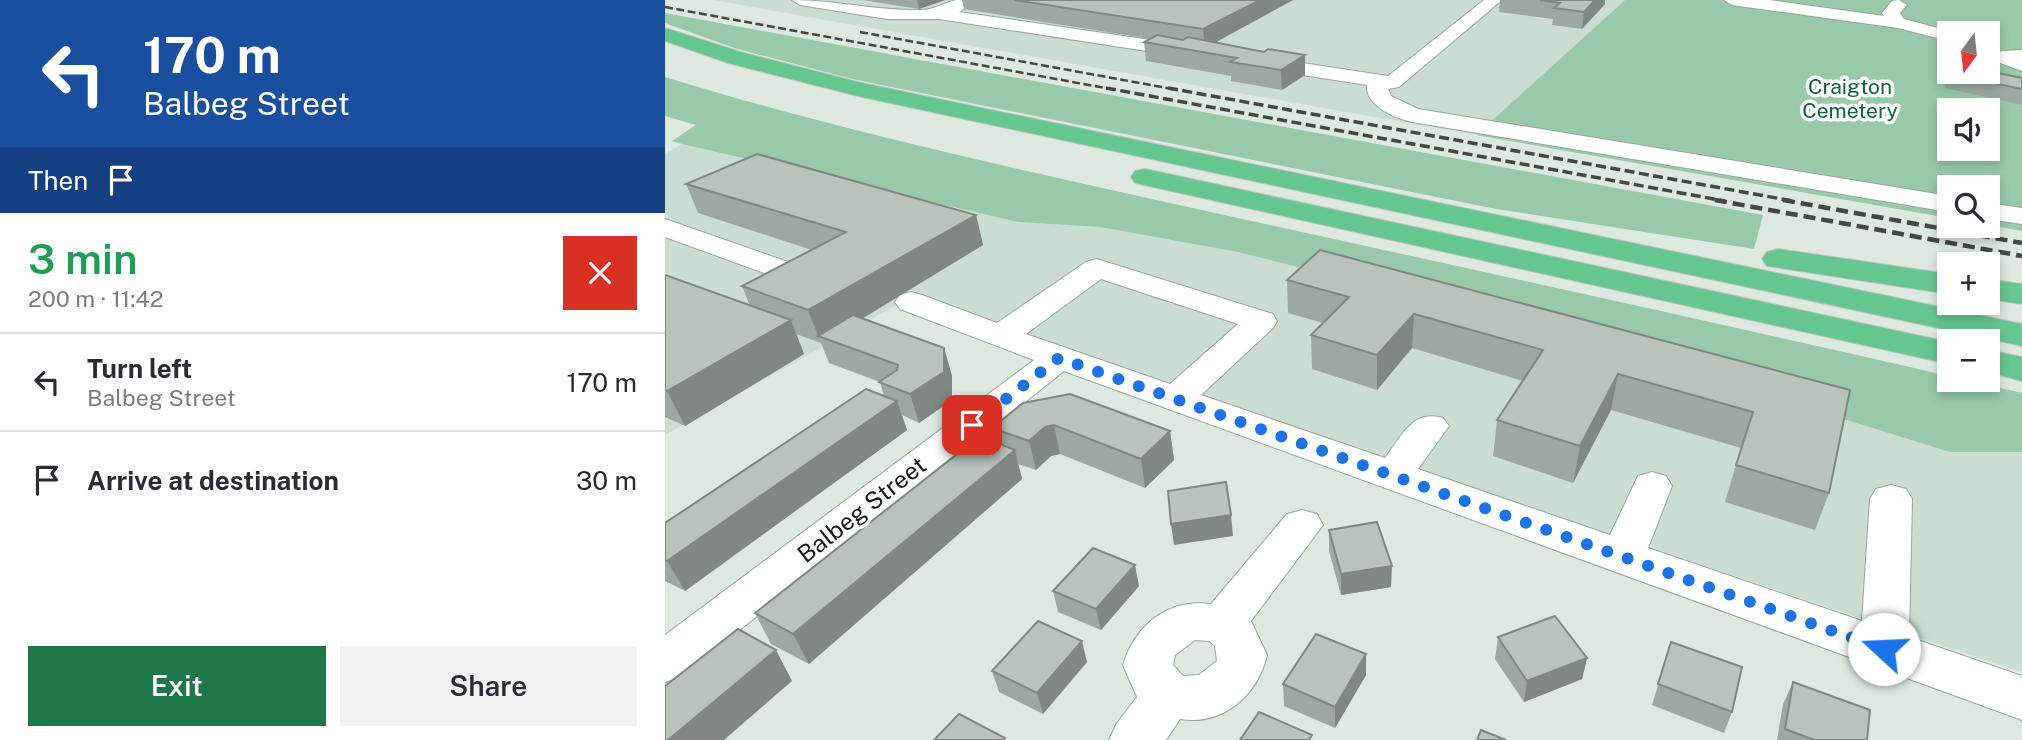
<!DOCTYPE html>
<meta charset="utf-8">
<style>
:root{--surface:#fff;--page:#f2f2f3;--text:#2b2b33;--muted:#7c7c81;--line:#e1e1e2;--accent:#1d774b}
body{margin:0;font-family:"Public Sans",sans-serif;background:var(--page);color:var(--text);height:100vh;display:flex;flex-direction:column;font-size:26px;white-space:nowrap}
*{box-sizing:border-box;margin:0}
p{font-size:23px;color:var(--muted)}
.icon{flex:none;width:38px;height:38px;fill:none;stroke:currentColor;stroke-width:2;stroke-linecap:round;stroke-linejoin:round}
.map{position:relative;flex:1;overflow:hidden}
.drawer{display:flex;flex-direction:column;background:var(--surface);width:665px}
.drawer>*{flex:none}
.hud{background:#1a4fa0;color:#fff;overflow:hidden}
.needle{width:46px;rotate:195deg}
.controls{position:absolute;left:1272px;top:21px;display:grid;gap:14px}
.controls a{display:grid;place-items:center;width:63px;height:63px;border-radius:0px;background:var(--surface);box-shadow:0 4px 10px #0003;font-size:35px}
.pin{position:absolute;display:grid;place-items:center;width:60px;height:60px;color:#fff;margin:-30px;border-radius:14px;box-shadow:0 4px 10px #0006}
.me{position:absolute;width:77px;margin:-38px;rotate:290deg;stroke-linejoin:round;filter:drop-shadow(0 0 5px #0008)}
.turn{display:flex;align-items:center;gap:24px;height:147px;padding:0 28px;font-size:32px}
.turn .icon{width:91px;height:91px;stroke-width:2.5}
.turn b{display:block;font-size:49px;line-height:60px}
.then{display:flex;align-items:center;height:66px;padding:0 28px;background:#0003;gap:14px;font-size:26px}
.round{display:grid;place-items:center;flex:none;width:74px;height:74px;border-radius:0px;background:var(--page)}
.headline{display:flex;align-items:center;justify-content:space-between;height:119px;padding:0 28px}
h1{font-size:42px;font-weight:600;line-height:52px;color:#1e9e55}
.primary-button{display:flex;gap:14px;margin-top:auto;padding:14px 28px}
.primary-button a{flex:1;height:80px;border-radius:0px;background:var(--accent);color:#fff;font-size:28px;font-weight:600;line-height:80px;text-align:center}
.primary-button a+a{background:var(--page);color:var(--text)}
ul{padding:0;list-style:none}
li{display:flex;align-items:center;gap:21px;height:98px;padding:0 28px;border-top:2px solid var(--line)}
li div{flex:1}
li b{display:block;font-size:26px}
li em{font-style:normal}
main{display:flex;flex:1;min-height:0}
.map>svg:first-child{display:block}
.built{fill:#cbddd2}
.green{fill:#97c9aa;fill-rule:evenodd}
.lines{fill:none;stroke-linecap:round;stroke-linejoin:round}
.minor-casing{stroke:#9aa49d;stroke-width:2}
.highway-casing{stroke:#c2c3c3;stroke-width:2}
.minor{fill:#fff;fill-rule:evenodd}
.highway{fill:#66c690;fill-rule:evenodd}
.rail-far2{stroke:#434844;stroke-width:2.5;stroke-dasharray:8 3.5;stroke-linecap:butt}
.rail-far1{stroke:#434844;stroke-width:3.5;stroke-dasharray:10 4.5;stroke-linecap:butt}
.rail{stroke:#434844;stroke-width:4.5;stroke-dasharray:12 6;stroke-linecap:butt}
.wall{fill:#9ea8a2}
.shaded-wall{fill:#818884}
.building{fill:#b8c3bc;stroke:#818884;stroke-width:2}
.route{stroke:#1a73e8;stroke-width:12;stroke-dasharray:0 21.6}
.labels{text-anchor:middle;stroke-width:7;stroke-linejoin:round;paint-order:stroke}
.far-park-label{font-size:21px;fill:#0c653d;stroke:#fff}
.street-label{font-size:24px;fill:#161a17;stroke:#fff}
</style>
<main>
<section class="drawer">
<div class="hud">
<div class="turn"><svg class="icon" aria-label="left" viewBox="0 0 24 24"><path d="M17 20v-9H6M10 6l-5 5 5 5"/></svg><div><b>170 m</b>Balbeg Street</div></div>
<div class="then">Then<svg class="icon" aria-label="arrive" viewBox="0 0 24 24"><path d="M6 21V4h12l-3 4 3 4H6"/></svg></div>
</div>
<div class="headline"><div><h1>3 min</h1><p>200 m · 11:42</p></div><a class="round" style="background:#d93025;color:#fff"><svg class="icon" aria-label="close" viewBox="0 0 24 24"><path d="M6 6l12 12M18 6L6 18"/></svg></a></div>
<ul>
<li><svg class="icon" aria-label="left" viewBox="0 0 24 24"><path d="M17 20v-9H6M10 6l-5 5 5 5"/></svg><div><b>Turn left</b><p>Balbeg Street</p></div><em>170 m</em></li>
<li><svg class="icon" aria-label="arrive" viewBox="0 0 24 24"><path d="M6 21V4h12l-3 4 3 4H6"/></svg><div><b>Arrive at destination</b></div><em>30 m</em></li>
</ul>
<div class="primary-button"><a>Exit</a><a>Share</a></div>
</section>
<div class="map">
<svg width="1357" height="740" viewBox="0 0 1357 740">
<rect width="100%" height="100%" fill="#dde8e1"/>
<g class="built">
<polygon points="48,0 960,0 811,135"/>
<polygon points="17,144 353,222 435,227 573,252 921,340 1285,452 1357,452 1357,672 241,300 0,435 0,154"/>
</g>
<g class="green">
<path d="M960,0h397v231l-34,-6v-38h-39v31l-473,-83zM1284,33h39v39h-39zM1284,110h39v39h-39z"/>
<polygon points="0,13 1098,215 1089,249 826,208 187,79 69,48 0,23"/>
<path d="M0,77c188,58 381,98 573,141 237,52 475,104 711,158v4h16l57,13v59h-72l-364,-112 -348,-88 -138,-25 -82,-5 -336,-78 -10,-3 24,-16 -31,-9z"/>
</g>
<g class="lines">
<defs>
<g id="minor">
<path d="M127,0c43,0 85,11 129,10 14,0 23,-8 36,-10 6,0 15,0 21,0l-19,12 233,34 10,6 -10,6 -253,-39h-52l-87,-14z"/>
<path d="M819,0h18l-103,87 -11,2 3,7 27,13 531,87v16l-537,-90c-17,-4 -47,-16 -45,-37l-110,-17 -10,-6 10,-6 131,20z"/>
<polygon points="1059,0 1104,0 1219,16 1217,13 1227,1 1234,0 1242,5 1235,13 1239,19 1292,33 1284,33 1284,41 1233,28 1067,5"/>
<polygon points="1357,50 1357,71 1330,61 1327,57 1337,51"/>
<polygon points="1323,203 1357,208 1357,224 1323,219"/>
<polygon points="0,219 146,270 150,276 146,282 135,285 124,282 0,237"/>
<path d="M432,259l176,55 4,7 -4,7 -72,67 184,63c17,-22 27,-49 58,-40l6,8 -31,43 192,66 28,-59 14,-4 14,4 6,10 -24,62 214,73 8,-122 6,-10 15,-4 15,4 6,10 -3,138 113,39v44l-958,-349 -382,305 -17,6v-47l369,-275 -134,-51 -5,-7 5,-7 11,-3 11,3 75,28 89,-61zM436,279l137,45 -68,60 -144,-50z"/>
<path d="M637,510l15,4 6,11 -72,96 16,34c-9,40 -44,71 -87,64l-14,21h-57l8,-17 20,-26 -14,-32c12,-40 45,-67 88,-61l76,-90zM530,640l14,1 6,5 2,15 -18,14 -16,1 -10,-11 2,-10z"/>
</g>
<g id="highway">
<polygon points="0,28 79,53 197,83 1357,324 1357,346 197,97 63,63 0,41"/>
<polygon points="480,169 1284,342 1284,364 470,183 466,177 470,171"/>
<polygon points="1113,249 1284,274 1284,294 1102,266 1097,259 1102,252"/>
<polygon points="1323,279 1357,284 1357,304 1323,299"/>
<polygon points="1323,350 1357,357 1357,381 1323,372"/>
</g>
</defs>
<use href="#minor" class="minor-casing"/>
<use href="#highway" class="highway-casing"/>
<use href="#minor" class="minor"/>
<use href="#highway" class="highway"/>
<g class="rail-far2">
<polyline points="0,7 451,90"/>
<polyline points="195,32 513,90"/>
</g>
<g class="rail-far1">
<polyline points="441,88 1060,201"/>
<polyline points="503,88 1128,201"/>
</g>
<g class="rail">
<polyline points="1050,200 1357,256"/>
<polyline points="1118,200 1357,243"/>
</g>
</g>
<g class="wall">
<polygon points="197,0 280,0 254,9"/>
<polygon points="297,0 628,0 551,42 599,52 640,55 640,75 617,90 566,81 566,76 481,61 479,42 485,39 299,9"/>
<polygon points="835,0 940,0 940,4 917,29 887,25 888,19 834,12"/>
<polygon points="1285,74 1357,78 1357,105 1280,88"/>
<polygon points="21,184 311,215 318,245 197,319 279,348 287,376 287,400 254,423 237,415 242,430 20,591 0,581 0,523 219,396 215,382 164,363 156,343 131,334 139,354 20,426 0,417 0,275 85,306 77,286 147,250 33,213"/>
<polygon points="622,280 1185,390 1164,493 1150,530 1060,502 1076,448 946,410 908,483 828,456 832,420 858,381 747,348 712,390 647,369 646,335 658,323 623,313"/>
<polygon points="358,403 505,431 509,460 480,488 395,454 386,456 371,470 353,464 357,479 144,664 106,644 90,613 331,443 327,428"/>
<polygon points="664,530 726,587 676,595 664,551"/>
<polygon points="474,586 436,630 393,612 388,591"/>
<polygon points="833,637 922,658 917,679 859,702 830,659"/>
<polygon points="1006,642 1067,712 1059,733 987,705"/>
<polygon points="701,654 701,675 670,728 619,706 618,684"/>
<polygon points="422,662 378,714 334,692 327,671"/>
<polygon points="1128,682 1202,740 1112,740 1118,704"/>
</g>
<g class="shaded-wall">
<polygon points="252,0 280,0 254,9"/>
<polygon points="595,0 628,0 540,48 538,29"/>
<polygon points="930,0 940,0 940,4 917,29 919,12"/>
<polygon points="640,55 640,75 617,90 616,70"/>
<polygon points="311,215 318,245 163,339 153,336 156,343 143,310"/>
<polygon points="749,314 747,348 712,390 712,355"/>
<polygon points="126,320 139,354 20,426 2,391"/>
<polygon points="279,348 287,376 287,400 254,423 245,394"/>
<polygon points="953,374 946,410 908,483 915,446"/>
<polygon points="232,401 242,430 20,591 2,561"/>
<polygon points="389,425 395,454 386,456 371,470 364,441 380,427"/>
<polygon points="505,431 509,460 480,488 476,459"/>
<polygon points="350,450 357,479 144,664 128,634"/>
<polygon points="566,515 568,536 509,545 506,524"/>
<polygon points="470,565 474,586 436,630 431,609"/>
<polygon points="727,566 726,587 676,595 676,574"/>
<polygon points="417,641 422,662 378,714 372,693"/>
<polygon points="111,650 127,681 59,740 3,740"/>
<polygon points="701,654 701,675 670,728 670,707"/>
<polygon points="922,658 917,679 859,702 862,681"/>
</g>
<g class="building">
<polygon points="349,0 595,0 538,29"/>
<polygon points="875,0 930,0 919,12 889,8 895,3"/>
<polygon points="492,35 518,40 523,37 599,52 603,49 640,55 616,70 565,62 572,58 479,42"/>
<polygon points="1323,71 1357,78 1357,89 1285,74 1287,72"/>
<polygon points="92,154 311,215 143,310 77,286 181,232 21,184"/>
<polygon points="655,250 1185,390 1164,493 1071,465 1088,412 953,374 915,446 832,420 878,350 749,314 712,355 646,335 684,297 622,280"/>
<polygon points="0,275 126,320 2,391 0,390"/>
<polygon points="188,315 279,348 279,372 245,394 214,382 232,370 233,365 153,336"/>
<polygon points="201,389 232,401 2,561 0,560 0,523"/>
<polygon points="405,394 505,431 476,459 389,425 380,427 364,441 327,428 358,403"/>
<polygon points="315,436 350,450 128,634 90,613"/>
<polygon points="561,482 566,515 506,524 503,491"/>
<polygon points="712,522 727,566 676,574 664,530"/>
<polygon points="428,548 470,565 431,609 388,591"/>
<polygon points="890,616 922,658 862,681 833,637"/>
<polygon points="373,621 417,641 372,693 327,671"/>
<polygon points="73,629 111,650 3,740 0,740 0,686"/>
<polygon points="651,634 701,654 670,707 618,684"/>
<polygon points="1006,642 1077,667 1067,712 993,684"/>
<polygon points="1128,682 1205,710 1202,740 1149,740 1120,729"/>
<polygon points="594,712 647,735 644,740 575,740"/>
<polygon points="294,714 340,738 338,740 269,740"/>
<polygon points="816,730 841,740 812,740"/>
</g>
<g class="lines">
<polyline class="route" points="307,425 394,358 1219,649"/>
</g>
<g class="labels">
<g class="far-park-label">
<text x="1185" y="94">Craigton<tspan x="1185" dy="24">Cemetery</tspan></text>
</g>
<g class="street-label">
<text transform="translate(197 510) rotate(-38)" y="8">Balbeg Street</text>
</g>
</g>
</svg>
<div class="controls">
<a><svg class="needle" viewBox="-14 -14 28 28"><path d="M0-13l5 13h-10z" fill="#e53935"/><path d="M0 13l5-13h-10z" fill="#7c7c81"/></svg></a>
<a><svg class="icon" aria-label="sound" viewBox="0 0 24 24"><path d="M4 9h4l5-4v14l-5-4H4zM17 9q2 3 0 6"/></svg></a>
<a><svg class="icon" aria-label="search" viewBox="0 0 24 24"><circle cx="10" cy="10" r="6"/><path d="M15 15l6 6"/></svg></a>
<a>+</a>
<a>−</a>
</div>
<div class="pin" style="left:307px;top:425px;background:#d93025"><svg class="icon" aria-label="arrive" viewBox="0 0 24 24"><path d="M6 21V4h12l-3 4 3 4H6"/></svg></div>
<svg class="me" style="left:1219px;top:649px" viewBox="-20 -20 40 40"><circle r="19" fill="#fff"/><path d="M0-13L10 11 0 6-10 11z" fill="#1a73e8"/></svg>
</div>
</main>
